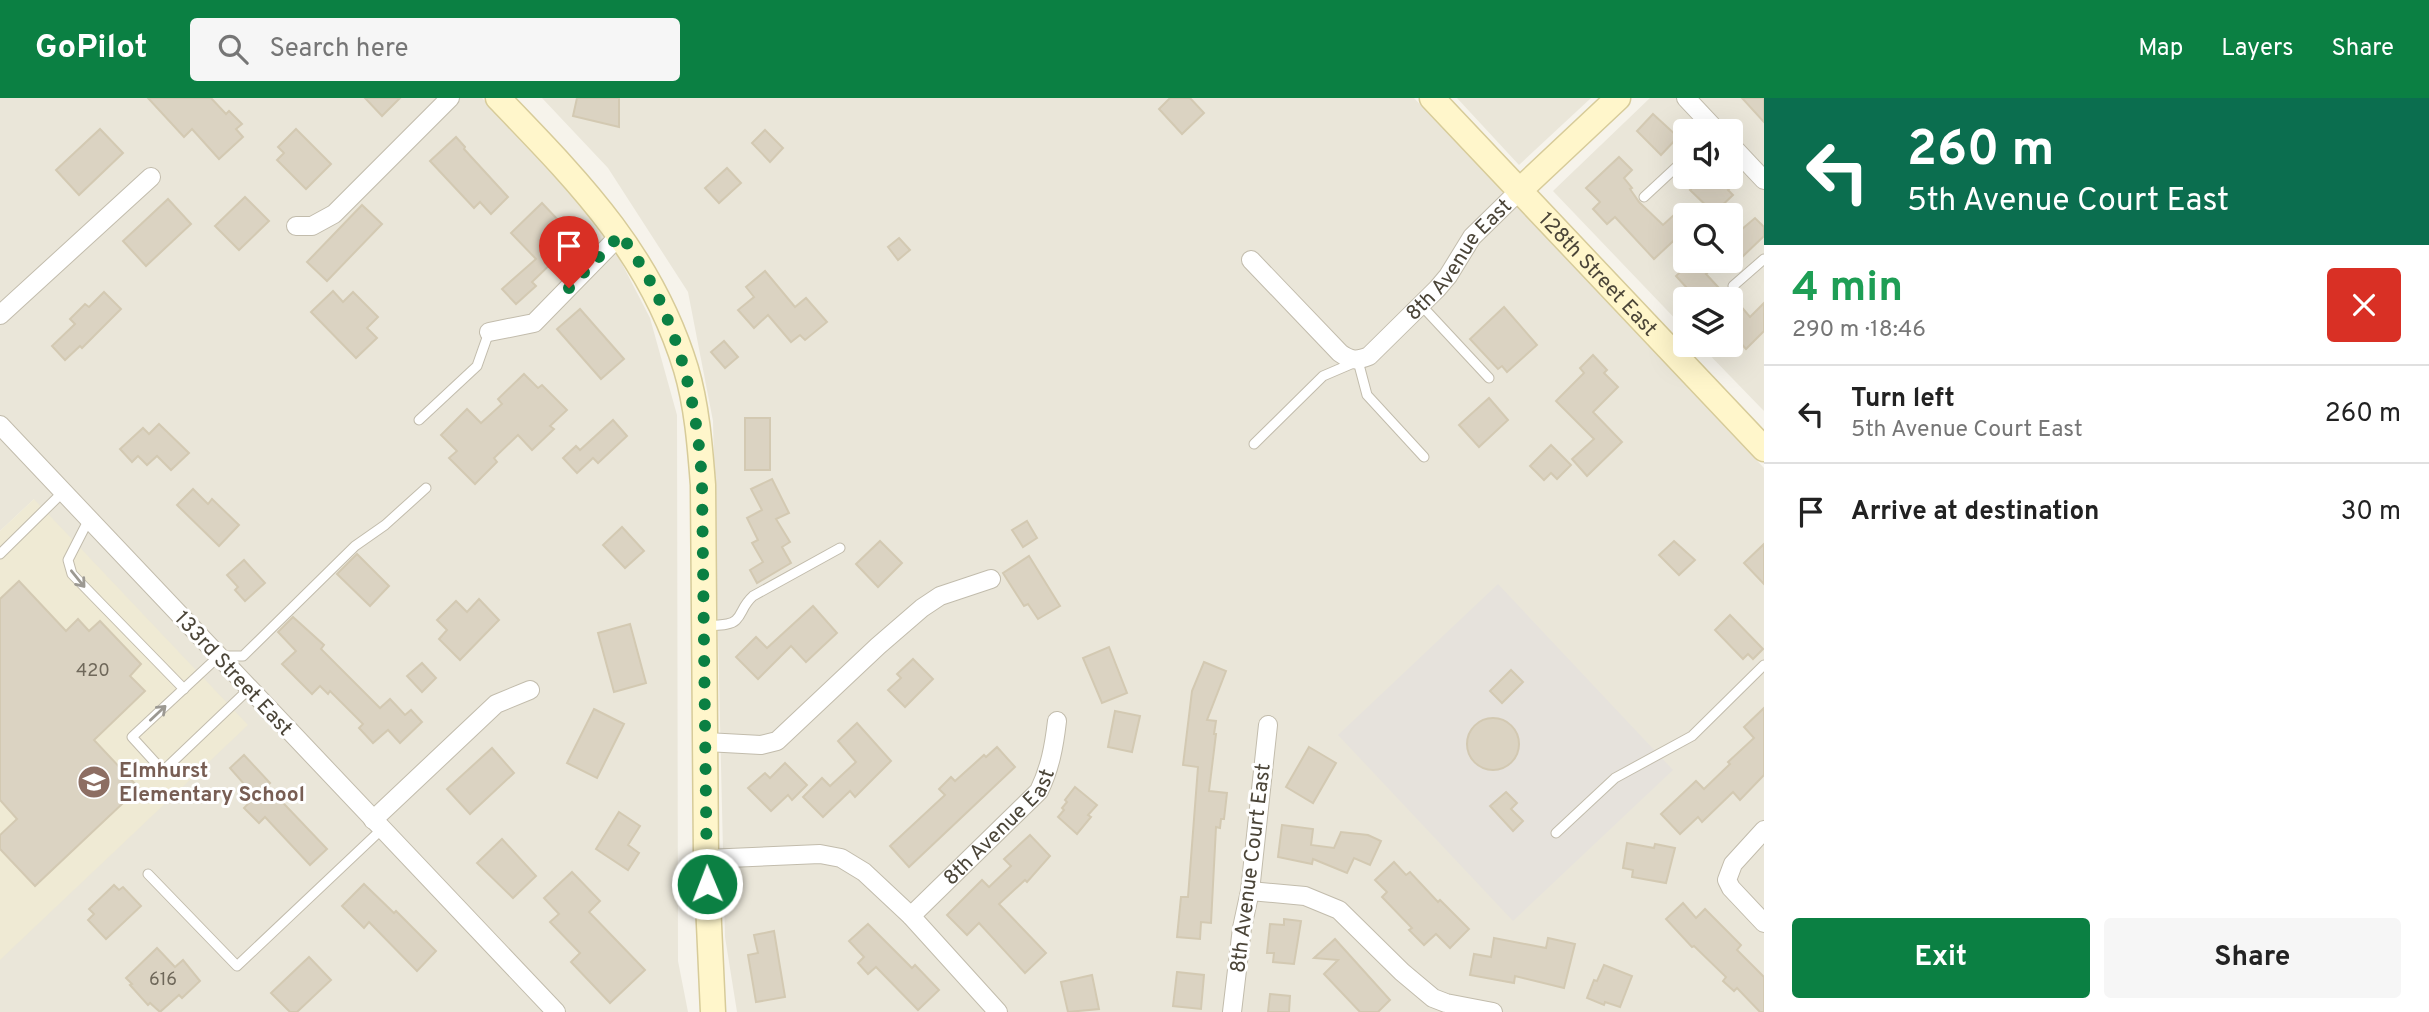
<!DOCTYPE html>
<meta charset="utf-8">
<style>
:root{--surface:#fff;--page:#f6f6f6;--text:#222;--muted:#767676;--line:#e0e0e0;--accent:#0b8043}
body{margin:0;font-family:Overpass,sans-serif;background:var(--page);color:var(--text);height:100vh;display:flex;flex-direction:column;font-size:26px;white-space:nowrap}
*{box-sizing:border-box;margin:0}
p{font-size:23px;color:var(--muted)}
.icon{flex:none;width:38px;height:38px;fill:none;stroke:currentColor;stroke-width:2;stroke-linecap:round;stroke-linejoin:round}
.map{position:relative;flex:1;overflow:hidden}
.details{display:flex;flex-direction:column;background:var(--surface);width:665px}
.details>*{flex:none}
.hud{background:#0b6e4f;color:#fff;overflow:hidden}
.controls{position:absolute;left:1673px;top:21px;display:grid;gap:14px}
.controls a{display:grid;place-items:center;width:70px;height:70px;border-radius:7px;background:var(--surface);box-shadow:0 7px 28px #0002;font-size:35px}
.pin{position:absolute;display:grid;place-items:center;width:60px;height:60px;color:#fff;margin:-72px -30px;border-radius:50% 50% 50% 0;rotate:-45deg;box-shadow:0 0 7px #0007}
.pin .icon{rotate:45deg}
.me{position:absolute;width:77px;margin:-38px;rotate:359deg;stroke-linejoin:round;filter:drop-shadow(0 0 5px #0008)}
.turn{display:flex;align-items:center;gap:24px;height:147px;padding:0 28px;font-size:32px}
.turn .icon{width:91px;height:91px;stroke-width:2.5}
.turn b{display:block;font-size:49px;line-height:60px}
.round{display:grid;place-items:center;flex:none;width:74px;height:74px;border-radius:7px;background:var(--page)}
.headline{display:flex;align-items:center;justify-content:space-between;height:119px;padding:0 28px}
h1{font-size:42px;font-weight:700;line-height:52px;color:#1e9e55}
.button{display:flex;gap:14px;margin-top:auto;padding:14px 28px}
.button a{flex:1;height:80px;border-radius:7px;background:var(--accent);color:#fff;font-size:28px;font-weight:700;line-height:80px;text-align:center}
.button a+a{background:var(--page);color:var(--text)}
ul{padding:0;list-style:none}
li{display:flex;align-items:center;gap:21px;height:98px;padding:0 28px;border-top:2px solid var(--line)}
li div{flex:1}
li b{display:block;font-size:26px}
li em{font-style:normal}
header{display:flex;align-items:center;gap:42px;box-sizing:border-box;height:98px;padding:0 35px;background:var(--accent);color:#fff}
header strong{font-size:33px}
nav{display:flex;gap:38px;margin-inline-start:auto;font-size:24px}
.search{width:490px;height:63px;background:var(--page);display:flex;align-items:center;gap:18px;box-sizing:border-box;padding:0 24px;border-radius:7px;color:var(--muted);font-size:26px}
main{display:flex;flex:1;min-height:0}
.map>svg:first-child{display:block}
.residential{fill:#eae6d9;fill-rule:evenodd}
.industrial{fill:#e6e2dc}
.education{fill:#efead4}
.building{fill:#dbd3c2;stroke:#d3c9b2;stroke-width:2}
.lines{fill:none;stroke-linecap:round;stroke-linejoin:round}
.lane-casing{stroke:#c2bcac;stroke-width:11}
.street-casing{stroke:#c2bcac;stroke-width:20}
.secondary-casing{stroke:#d7cb99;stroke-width:27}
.lane{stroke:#fff;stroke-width:9}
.street{stroke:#fff;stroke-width:18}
.secondary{stroke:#fff6cb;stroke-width:24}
.oneway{stroke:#9c9992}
.route{stroke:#0b8043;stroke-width:12;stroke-dasharray:0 21.6}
.labels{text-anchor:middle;stroke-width:6;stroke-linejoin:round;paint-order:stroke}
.number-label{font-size:18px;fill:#6f685a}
.street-label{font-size:21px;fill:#4b4538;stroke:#fff}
.education-label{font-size:21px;font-weight:bold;fill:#785e54;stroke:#fff;text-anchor:start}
</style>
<header>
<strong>GoPilot</strong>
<div class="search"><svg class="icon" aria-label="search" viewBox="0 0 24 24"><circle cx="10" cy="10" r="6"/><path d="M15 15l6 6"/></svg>Search here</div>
<nav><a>Map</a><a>Layers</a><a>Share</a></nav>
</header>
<main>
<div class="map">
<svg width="1764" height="914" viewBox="0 0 1764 914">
<rect width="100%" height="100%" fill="#f6f3eb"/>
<g class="residential">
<polygon points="0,0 482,0 601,125 650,220 677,317 678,863 688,914 0,914 0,862 34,401 0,433"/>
<polygon points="542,0 1414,0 1764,370 1764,914 737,914 725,839 713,323 688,194 608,70"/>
<polygon points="1457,0 1591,0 1519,67"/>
<path d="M1650,0h114v313l-64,-66h31v-46h-46v30l-132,-138zM1685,33h46v46h-46zM1685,117h46v46h-46z"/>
</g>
<polygon class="industrial" points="1498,486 1673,672 1513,823 1338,637"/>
<polygon class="education" points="34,401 248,627 0,862 0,433"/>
<g class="building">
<polygon points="148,0 211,0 226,16 229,13 242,26 236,31 243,39 219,61 192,31 184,39"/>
<polygon points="365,0 400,0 382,18"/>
<polygon points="577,0 619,0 619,29 573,18"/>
<polygon points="1170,0 1190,0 1204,15 1182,36 1159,11"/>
<polygon points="1742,0 1764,0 1764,24"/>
<polygon points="1653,16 1678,39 1661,57 1637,33"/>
<polygon points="100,31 123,55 79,97 56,72"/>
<polygon points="296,31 331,66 306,91 277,62 284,55 278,49"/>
<polygon points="765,32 783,50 770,64 752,45"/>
<polygon points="456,39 465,49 464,51 508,99 491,116 480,104 474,110 430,63"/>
<polygon points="1619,59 1632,72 1624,80 1632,90 1630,91 1639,104 1663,127 1674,117 1685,129 1685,132 1654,161 1615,119 1607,126 1593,111 1600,104 1586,90"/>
<polygon points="727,70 741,85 719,105 705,90"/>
<polygon points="1704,79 1719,79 1730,90 1728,92 1733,97 1714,115 1690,92"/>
<polygon points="245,99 269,123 239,152 215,128"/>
<polygon points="168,101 191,126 146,168 123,143"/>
<polygon points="542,105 577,142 574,144 577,148 567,157 564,153 532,184 536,188 516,206 502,191 536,161 511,135"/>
<polygon points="362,107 382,126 327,183 307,164"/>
<polygon points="1731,118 1742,131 1755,120 1764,129 1764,138 1739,162 1731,154"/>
<polygon points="899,140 910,152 898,162 888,149"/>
<polygon points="1692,163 1721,163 1706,176 1718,189 1704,201 1697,201 1676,178"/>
<polygon points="765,173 795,209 806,200 827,224 805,242 800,237 791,244 768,217 754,230 738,212 754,199 746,189"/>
<polygon points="333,193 343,204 353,194 378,219 367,230 377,240 356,260 311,214"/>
<polygon points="104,194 121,211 82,250 80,248 65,262 52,248 75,226 70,221 85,206 89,209"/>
<polygon points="1764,205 1764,233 1746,251 1731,234 1731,214 1739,206 1750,219"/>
<polygon points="1504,209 1537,247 1507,274 1502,268 1498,271 1470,241"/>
<polygon points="580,211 624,261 601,281 557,231"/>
<polygon points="724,243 738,259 725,270 711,254"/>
<polygon points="1593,257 1607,272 1604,275 1618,289 1593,314 1622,344 1587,378 1572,361 1594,341 1556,303 1584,275 1580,270"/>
<polygon points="524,276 538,290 542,287 567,312 550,328 554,331 532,352 518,337 494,360 497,364 475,386 449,360 457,353 441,337 467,311 481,325 502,306 498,301"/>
<polygon points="1489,300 1508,322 1479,349 1459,327"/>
<rect x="745" y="320" width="25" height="52"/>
<polygon points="613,322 627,338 598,365 593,360 577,375 563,360 576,348 580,352"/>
<polygon points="159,326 189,355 171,372 157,358 147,367 138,358 132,364 120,351 143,330 149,336"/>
<polygon points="1551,347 1571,367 1557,381 1551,375 1544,382 1530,368"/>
<polygon points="772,381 789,415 776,421 790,444 782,449 791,465 757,485 750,472 763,464 752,445 758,442 747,420 762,412 751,391"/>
<polygon points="193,391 208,406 212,401 239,427 219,448 177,407"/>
<polygon points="1027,423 1037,440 1023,449 1012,432"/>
<polygon points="622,429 644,453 625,470 603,447"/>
<polygon points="880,443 902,465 878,489 856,466"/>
<polygon points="1674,443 1695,462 1679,477 1659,457"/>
<polygon points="1764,446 1764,486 1744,465"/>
<polygon points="357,456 389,488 370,508 337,476"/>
<polygon points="1029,458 1060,508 1038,521 1028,506 1024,508 1003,475"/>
<polygon points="244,462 265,485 245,503 235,492 238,489 227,477"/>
<polygon points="19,483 66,533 78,521 89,533 100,523 141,566 130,578 145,593 94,642 139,690 35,788 0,751 0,737 17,721 0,702 0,501"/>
<polygon points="479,501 499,522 460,562 439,541 447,532 437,522 456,503 467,514"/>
<polygon points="813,508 837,535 806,564 791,548 758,581 736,559 756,539 767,550"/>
<polygon points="1730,517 1763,551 1753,561 1748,556 1743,561 1715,532"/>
<polygon points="293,519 324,547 321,551 380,610 390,601 405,617 411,612 422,624 400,645 388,632 373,645 359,630 363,626 330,593 328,596 320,588 312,596 282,566 296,553 278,534"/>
<polygon points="630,526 646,585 614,594 598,535"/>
<polygon points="1109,549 1127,595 1102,605 1083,560"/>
<polygon points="913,561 933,581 905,609 888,592 901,580 897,576"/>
<polygon points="1204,564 1226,573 1207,622 1216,623 1214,636 1216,636 1209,693 1227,695 1224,721 1221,721 1220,730 1216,729 1211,825 1201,824 1200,841 1177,839 1181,799 1188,799 1198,669 1183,667 1192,593"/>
<polygon points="422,565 436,580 422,594 407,578"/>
<polygon points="1511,572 1523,584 1502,605 1490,593"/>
<polygon points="1764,610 1764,677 1740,702 1733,694 1702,724 1698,719 1680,736 1661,716 1696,683 1704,691 1730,666 1728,664 1754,640 1744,629"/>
<polygon points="594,611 624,626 597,680 567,665"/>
<polygon points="1115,613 1140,618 1132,654 1108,649"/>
<circle cx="1493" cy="646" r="26"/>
<polygon points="857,625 891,663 855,699 850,693 823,719 803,699 822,680 830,688 856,664 838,643"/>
<polygon points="997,649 1015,669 909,769 890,748 945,697 939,691 951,679 955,683 984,657 986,659"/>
<polygon points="1309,649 1336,665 1313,705 1286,689"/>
<polygon points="492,650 514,675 470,716 447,691"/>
<polygon points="244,657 270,685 267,688 327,751 310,767 265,719 259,725 244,710 251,703 240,691 245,687 230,670"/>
<polygon points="785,665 807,687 792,702 788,697 771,713 748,690 765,675 770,680"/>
<polygon points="1075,689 1097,707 1088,717 1091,719 1077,736 1058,719 1064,712 1062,710 1067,704 1065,702"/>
<polygon points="1506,694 1517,705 1511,711 1523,723 1513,733 1490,708"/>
<polygon points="619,714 640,728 628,747 639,755 628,772 596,751"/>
<polygon points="1282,727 1313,731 1311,747 1334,750 1341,734 1368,737 1381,743 1370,767 1354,760 1347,775 1313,761 1312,766 1278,759"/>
<polygon points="1030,737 1050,758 1027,784 1025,782 999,806 1046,855 1025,875 979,825 967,837 947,817 982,782 989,789 1011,768 1004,761"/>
<polygon points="502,741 536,778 513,800 477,765"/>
<polygon points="1627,745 1654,750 1655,746 1675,750 1666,785 1632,779 1633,772 1623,770"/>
<polygon points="1394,764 1406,777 1410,774 1438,804 1440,802 1469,831 1450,850 1436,836 1424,847 1409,832 1412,830 1382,799 1387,794 1375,782"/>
<polygon points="572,774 600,803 589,814 645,872 610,905 571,864 580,855 550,824 559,816 544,800"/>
<polygon points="364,786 394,815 396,813 436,853 417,873 369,824 364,830 342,808"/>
<polygon points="114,787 119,792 123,789 141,808 106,841 88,822 94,816 89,811"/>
<polygon points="1683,805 1696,820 1705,811 1741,847 1737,852 1764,879 1764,914 1760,914 1737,890 1734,893 1723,883 1726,879 1694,848 1692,849 1666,821"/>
<polygon points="1284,821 1301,823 1294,866 1273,864 1274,855 1267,855 1270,826 1284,827"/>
<polygon points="868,826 912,870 915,867 939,892 918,912 876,869 868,876 858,865 864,859 849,843"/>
<polygon points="774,833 785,899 756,904 748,857 758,855 754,837"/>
<polygon points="1494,840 1546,850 1548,840 1575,846 1564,890 1515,878 1514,885 1470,877 1474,856 1491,859"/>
<polygon points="1335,841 1390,902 1378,914 1360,914 1324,876 1338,862 1314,860"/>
<polygon points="157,850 175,869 183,862 200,883 182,900 179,897 160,914 150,905 148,907 130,887 132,886 126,880"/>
<polygon points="309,859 331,882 297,914 290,914 271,895"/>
<polygon points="1604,867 1632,878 1620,909 1605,904 1604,907 1587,900 1594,882 1597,883"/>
<polygon points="1177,874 1204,877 1201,911 1173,908"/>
<polygon points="1092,877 1099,911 1068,914 1061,884"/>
<polygon points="1270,896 1290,898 1289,914 1268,914"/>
</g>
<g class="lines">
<defs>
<g id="lane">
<polyline points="1644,99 1685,61"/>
<polyline points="1733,188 1764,161"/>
<polyline points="1421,207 1489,280"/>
<polyline points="419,322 477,268 489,234"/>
<polyline points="1254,346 1323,278 1358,263 1367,297 1424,359"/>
<polyline points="89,421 68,462 72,476 184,591"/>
<polyline points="0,456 63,394"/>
<path d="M707,528c8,-1 23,0 29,-6 7,-7 6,-14 17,-24l87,-48"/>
<polyline points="249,591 163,673 132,639 219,558 243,558 355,448 385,427 426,390"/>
<polyline points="1556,735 1615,680 1692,638 1764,567"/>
<polyline points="148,776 237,868 382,731"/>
</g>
<g id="street">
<polyline points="1686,0 1717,33"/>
<polyline points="1731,47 1764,82"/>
<polyline points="296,128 312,128 334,116 450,0"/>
<path id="s1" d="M1251,162l89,93c11,8 17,8 29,3l68,-67 11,-13 24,-39 47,-46"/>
<polyline points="0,217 151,79"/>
<polyline points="489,234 534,225 621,136"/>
<polyline points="0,327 556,914"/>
<polyline points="706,644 761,647 777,643 878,548 922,510 940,498 991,481"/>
<polyline points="373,722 496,606 530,592"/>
<polyline points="1764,732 1733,766 1727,782 1731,790 1764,825"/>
<polyline points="706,761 820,756 841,760 864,774 911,818 998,914"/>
<polyline points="1250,793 1305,798 1339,812 1402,874 1433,900 1446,905 1493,914"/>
<path id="s2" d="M911,818l128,-125c11,-23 15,-44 18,-70"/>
<polyline points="1232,914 1242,830 1250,793 1268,627"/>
</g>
<g id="secondary">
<path d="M498,0c81,84 153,156 188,271 11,37 14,78 17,116l3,374 7,153"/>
<path id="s3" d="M1432,0l332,351"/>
<polyline points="1519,93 1618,0"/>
</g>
</defs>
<use href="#lane" class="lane-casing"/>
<use href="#street" class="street-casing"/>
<use href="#secondary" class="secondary-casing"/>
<use href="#lane" class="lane"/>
<use href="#street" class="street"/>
<use href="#secondary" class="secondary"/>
</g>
<defs><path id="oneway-shaft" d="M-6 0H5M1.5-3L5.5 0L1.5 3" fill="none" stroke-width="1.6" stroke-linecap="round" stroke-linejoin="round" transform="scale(1.75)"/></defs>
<g class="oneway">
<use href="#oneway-shaft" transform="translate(78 481) rotate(51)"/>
<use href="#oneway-shaft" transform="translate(158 615) rotate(-43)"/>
</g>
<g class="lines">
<path class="route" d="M569,190l52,-54c13,21 28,42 38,65 27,60 40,121 43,186l5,399"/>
</g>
<defs>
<symbol id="school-disc" viewBox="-11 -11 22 22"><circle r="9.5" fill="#8d6e63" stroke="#fff"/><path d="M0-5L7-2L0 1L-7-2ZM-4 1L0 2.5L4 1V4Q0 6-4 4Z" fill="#fff"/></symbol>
</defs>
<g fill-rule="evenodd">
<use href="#school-disc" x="75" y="665" width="38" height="38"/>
</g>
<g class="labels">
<g class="number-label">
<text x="93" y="578">420</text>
<text x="163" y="887">616</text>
</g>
<g class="street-label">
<text dy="7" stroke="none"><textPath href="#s1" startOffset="292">8th Avenue East</textPath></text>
<text dy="7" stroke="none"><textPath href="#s3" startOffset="242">128th Street East</textPath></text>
<text transform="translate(234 575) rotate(47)" y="7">133rd Street East</text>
<text dy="7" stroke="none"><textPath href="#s2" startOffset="126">8th Avenue East</textPath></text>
<text transform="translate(1250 770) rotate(-83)" y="7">8th Avenue Court East</text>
</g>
<g class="education-label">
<text x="119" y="679">Elmhurst<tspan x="119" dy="24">Elementary School</tspan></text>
</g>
</g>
</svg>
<div class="controls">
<a><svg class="icon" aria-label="sound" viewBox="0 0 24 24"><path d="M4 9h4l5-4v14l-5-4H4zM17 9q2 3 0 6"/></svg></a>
<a><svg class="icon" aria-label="search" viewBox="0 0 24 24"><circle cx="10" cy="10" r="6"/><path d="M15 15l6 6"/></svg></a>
<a><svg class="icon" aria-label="layers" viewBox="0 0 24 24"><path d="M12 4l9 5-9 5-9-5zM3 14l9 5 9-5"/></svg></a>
</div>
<div class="pin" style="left:569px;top:190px;background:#d93025"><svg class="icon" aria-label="arrive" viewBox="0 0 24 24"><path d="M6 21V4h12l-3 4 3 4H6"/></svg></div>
<svg class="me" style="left:707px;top:786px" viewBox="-20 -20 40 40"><circle r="17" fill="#0b8043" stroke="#fff" stroke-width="3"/><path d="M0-11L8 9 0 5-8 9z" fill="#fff"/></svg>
</div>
<section class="details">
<div class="hud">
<div class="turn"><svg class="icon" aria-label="left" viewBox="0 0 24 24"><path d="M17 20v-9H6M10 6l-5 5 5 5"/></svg><div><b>260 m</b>5th Avenue Court East</div></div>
</div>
<div class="headline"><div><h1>4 min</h1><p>290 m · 18:46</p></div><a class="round" style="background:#d93025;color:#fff"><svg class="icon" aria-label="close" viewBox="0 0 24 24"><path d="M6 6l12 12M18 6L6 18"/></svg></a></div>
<ul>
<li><svg class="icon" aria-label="left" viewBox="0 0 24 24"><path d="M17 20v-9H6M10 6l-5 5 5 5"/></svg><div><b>Turn left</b><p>5th Avenue Court East</p></div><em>260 m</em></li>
<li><svg class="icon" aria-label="arrive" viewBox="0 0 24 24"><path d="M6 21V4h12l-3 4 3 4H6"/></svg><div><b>Arrive at destination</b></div><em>30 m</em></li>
</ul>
<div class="button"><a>Exit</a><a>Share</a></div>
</section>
</main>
